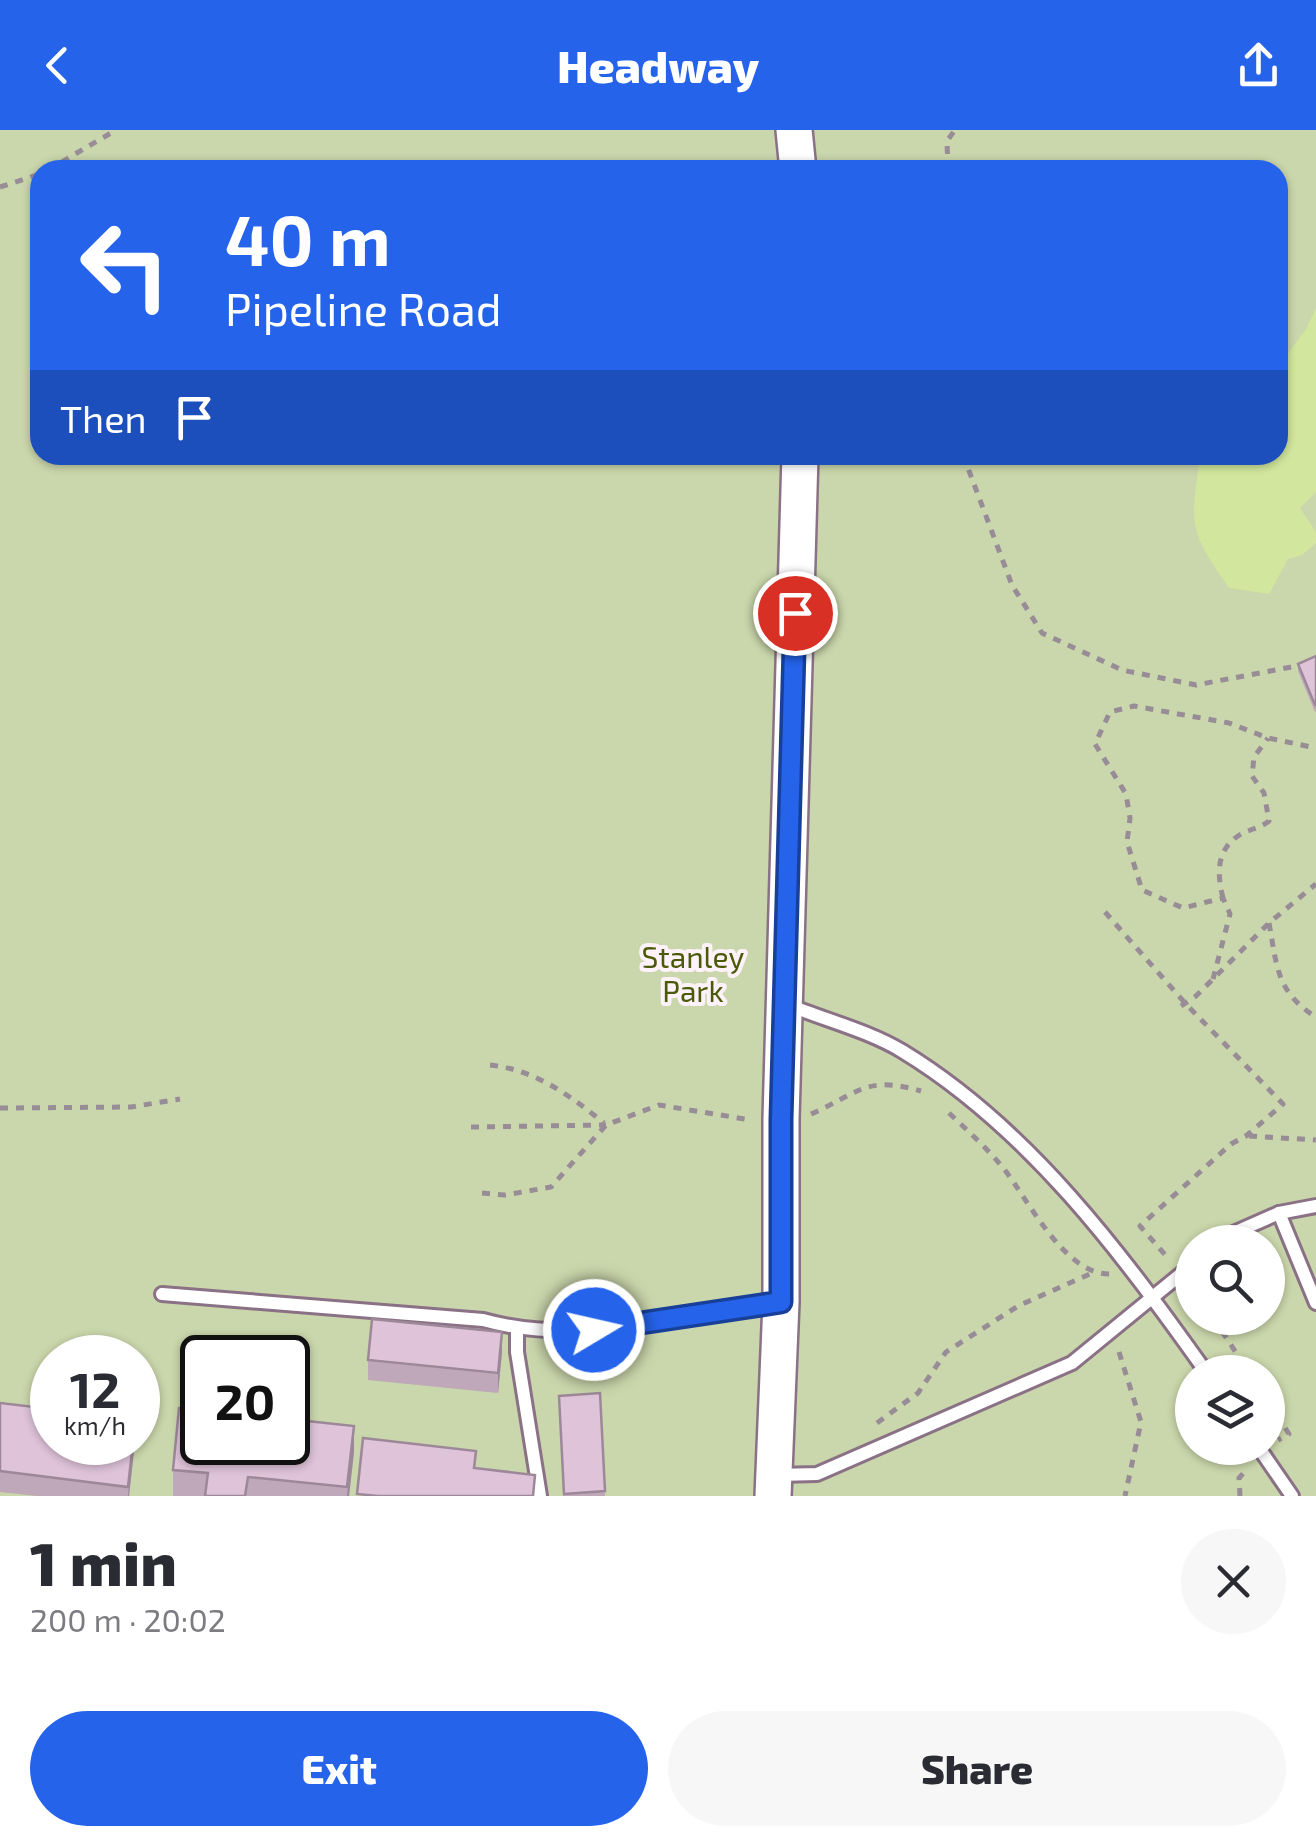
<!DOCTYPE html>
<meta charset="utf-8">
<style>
:root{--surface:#fff;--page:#f7f7f7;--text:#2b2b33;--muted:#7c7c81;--accent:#2563eb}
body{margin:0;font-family:"Exo 2",sans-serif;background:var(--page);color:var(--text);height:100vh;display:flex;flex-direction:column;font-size:38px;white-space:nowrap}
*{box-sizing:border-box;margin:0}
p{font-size:32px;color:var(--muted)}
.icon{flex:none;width:55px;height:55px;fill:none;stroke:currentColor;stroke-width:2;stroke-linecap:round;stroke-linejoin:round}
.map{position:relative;height:1366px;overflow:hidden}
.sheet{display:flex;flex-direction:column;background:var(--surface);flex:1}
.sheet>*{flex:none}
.hud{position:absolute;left:30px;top:30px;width:1258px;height:305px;border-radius:30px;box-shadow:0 2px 8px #0004;background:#2563eb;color:#fff;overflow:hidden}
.tools{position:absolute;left:1175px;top:1095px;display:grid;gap:20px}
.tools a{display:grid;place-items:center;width:110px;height:110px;border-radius:50%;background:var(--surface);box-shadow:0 2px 8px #0004;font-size:50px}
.speed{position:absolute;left:30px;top:1205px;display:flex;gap:20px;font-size:50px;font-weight:700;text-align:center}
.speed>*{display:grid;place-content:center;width:130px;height:130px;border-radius:50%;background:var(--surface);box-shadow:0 2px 8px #0004;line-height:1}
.speed small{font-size:25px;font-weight:400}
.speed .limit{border:5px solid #111;border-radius:15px;background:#fff;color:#111}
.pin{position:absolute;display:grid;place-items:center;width:85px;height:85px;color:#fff;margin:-42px;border:5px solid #fff;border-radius:50%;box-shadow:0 2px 10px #0007}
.me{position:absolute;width:110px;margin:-55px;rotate:81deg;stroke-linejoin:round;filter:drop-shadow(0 0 8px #0008)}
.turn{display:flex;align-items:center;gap:35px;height:210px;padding:0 30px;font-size:45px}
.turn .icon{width:130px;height:130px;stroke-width:2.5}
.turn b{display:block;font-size:70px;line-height:85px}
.then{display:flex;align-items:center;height:95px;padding:0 30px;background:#0003;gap:20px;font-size:38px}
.round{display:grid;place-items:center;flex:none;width:105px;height:105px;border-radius:52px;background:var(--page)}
.overview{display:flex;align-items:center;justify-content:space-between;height:170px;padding:0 30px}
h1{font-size:60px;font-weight:800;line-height:75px}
.action{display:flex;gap:20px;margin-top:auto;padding:20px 30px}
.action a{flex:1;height:115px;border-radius:60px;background:var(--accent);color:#fff;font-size:40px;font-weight:800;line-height:115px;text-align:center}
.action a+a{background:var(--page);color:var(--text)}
header{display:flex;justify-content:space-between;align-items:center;height:130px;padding:0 30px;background:var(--accent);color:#fff;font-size:45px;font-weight:800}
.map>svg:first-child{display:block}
.green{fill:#cad6ab;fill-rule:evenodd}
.water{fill:#d2e69d}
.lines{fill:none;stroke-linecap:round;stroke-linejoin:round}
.lane-casing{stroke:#8a7185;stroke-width:18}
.secondary-casing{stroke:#8a7185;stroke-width:40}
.path{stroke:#988d96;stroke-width:5;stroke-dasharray:8 8;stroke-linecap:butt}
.lane{stroke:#fff;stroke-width:12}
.secondary{stroke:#fff;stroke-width:35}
.wall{fill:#c0a8bb}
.shaded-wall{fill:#9c8898}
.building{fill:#dfc3d9;stroke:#9c8898;stroke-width:2.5}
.route-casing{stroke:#184099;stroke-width:25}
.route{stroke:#2563eb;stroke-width:18}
.labels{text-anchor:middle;stroke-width:8;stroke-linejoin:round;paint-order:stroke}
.park-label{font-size:30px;fill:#4a5a06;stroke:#fdf1fa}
</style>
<header><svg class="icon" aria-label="back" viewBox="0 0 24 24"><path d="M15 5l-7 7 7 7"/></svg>Headway<svg class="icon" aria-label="share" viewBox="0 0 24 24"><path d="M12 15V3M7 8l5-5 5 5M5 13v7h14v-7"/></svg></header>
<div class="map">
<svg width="1316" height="1366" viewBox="0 0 1316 1366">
<rect width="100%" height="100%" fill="#fdf1fa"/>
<path class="green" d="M0,0h1316v1366h-1316zM40,40h1238v285h-1238zM1192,1112h76v76h-76zM52,1228h86v84h-86zM202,1228h86v84h-86zM1192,1242h76v76h-76z"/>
<path class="water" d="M1316,178v184l-16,16 16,24v11l-14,12 -14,4 -19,35 -40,-6c-42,-60 -38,-62 -29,-133h78v-93h4l24,-33z"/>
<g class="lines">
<defs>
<g id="lane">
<path d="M789,875c36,15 80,26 113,46 127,77 220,203 304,321"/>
<polyline points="1316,1076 1279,1083 1316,1173"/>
<polyline points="1220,1112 1229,1105 1279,1083"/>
<path d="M162,1164l321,26c96,27 201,-4 297,-18"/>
<polyline points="517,1200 517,1222 540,1366"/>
<polyline points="1259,1318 1292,1366"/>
<polyline points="777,1345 817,1344 1072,1233 1192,1135"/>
</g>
<g id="secondary">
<polyline points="794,0 798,40"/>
<polyline points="773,1366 781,1172 781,989 800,325"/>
</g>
</defs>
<use href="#lane" class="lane-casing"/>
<use href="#secondary" class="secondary-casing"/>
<g class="path">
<polyline points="48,40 116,0"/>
<polyline points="948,40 947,11 955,0"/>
<polyline points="0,57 40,44"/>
<polyline points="963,325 1012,455 1042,503 1122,540 1196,555 1302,535"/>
<path d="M1223,768c-6,-24 -7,-47 15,-62 10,-7 21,-7 31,-15l-5,-28 -12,-17 2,-19 14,-19"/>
<polyline points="1105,782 1185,873 1283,974 1246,1006 1231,1014 1140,1096 1167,1127"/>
<path d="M1269,793c8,43 7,69 47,94"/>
<polyline points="1213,849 1230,784 1223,768 1183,778 1142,760 1127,712 1130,688 1126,664 1095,614 1110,582 1134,576 1229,593 1268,608 1316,618"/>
<polyline points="1181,876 1196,866 1269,793 1316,754"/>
<path d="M490,935c46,5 79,30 114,58"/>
<polyline points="0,978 131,977 180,969"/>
<path d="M949,983c19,18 38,35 55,56 25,32 61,106 106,105"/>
<path d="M811,984c48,-21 54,-39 110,-23"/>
<polyline points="471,997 606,995"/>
<polyline points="1249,1006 1316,1010"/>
<polyline points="482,1063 505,1065 551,1057 606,995 659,975 751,990"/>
<polyline points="1213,1188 1249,1242"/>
<polyline points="1119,1222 1141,1292 1125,1366"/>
<polyline points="1268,1271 1289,1304 1278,1310"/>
<polyline points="877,1293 918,1263 946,1222 1018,1176 1092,1143"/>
<polyline points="1240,1366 1239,1348 1248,1338"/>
</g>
<use href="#lane" class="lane"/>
<use href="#secondary" class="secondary"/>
</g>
<g class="wall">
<polygon points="1316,526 1316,582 1315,582 1298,541 1298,534"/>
<polygon points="502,1222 498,1263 368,1250 368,1230"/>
<polygon points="600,1263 605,1366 563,1366 559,1266"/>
<polygon points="0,1273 135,1312 129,1366 37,1366 0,1362"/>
<polygon points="354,1322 349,1366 173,1366 173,1340"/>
</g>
<g class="shaded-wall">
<polygon points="502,1202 502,1222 498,1263 498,1243"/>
<polygon points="354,1296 354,1322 349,1366 347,1366"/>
<polygon points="133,1312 135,1312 129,1366 128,1366"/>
</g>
<g class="building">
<polygon points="1316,526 1316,575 1315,575 1298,534"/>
<polygon points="372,1189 502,1202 498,1243 368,1230"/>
<polygon points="600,1263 605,1361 564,1364 559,1266"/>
<polygon points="0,1273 52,1279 52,1312 133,1312 128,1357 0,1341"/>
<polygon points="179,1278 202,1280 202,1312 288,1312 288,1289 354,1296 347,1357 248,1347 245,1366 205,1366 208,1343 173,1340"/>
<polygon points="363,1308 476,1321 474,1338 535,1345 533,1366 378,1366 357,1364"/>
</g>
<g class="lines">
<defs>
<polyline id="route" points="594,1200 781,1172 781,989 795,483"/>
</defs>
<use href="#route" class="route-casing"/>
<use href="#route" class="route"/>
</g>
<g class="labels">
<g class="park-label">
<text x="693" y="838">Stanley<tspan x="693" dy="34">Park</tspan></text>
</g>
</g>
</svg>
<div class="tools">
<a><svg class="icon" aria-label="search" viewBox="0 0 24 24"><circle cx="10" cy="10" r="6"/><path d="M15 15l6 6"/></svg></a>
<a><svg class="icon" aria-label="layers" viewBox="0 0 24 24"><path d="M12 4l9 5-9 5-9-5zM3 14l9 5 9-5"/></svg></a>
</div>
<div class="speed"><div>12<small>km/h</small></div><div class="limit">20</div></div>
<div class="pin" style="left:795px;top:483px;background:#d93025"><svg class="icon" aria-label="arrive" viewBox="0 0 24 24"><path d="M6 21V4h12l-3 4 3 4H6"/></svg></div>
<svg class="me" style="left:594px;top:1200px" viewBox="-20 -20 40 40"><circle r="17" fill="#2563eb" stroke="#fff" stroke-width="3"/><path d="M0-11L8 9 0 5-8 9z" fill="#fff"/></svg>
<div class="hud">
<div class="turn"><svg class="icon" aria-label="left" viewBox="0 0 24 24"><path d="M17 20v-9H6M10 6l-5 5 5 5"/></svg><div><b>40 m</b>Pipeline Road</div></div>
<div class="then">Then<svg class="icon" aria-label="arrive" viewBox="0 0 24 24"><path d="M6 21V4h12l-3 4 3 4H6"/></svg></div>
</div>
</div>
<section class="sheet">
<div class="overview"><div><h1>1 min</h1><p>200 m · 20:02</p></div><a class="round"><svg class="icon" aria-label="close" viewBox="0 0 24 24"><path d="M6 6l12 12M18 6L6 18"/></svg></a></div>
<div class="action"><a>Exit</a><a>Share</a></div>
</section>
